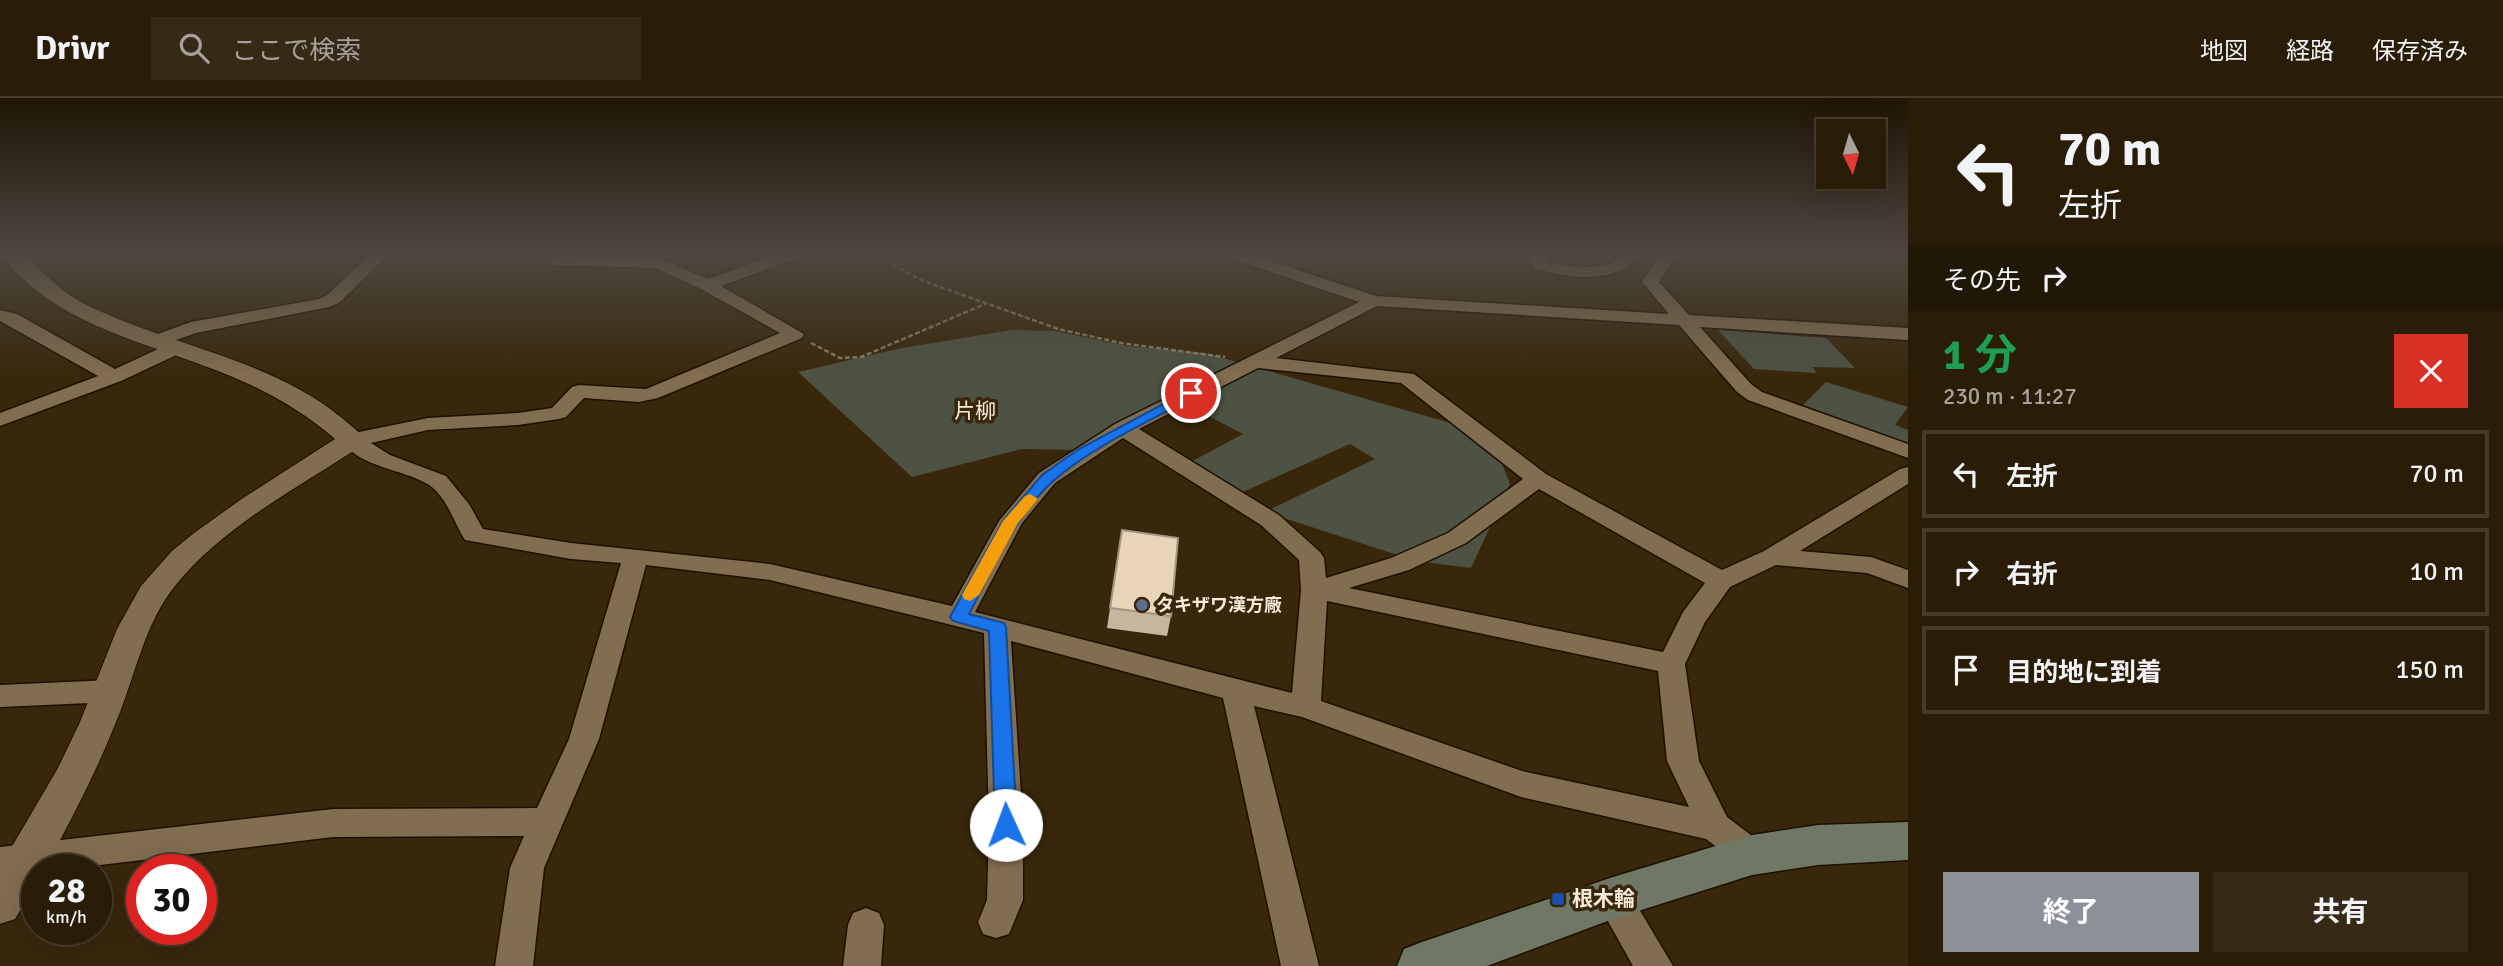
<!DOCTYPE html>
<html lang="ja">
<meta charset="utf-8">
<style>
:root{--surface:#2a1d08;--page:#362a16;--text:#f1f3f6;--muted:#a5a29c;--line:#463b29;--accent:#8c9099}
body{margin:0;font-family:Signika,"Noto Sans JP",sans-serif;background:var(--page);color:var(--text);height:100vh;display:flex;flex-direction:column;font-size:26px;white-space:nowrap}
*{box-sizing:border-box;margin:0}
p{font-size:23px;color:var(--muted)}
.icon{flex:none;width:38px;height:38px;fill:none;stroke:currentColor;stroke-width:2;stroke-linecap:round;stroke-linejoin:round}
.map{position:relative;flex:1;overflow:hidden}
.details{display:flex;flex-direction:column;background:var(--surface);width:595px}
.details>*{flex:none}
.banner{background:#2a1d08;color:var(--text);overflow:hidden}
.needle{width:46px;rotate:175deg}
.tools{position:absolute;left:1816px;top:21px;display:grid;gap:14px}
.tools a{display:grid;place-items:center;width:70px;height:70px;border-radius:0px;background:var(--surface);box-shadow:0 7px 28px #0002,0 0 0 2px var(--line);font-size:35px}
.speed{position:absolute;left:21px;top:756px;display:flex;gap:14px;font-size:35px;font-weight:700;text-align:center}
.speed>*{display:grid;place-content:center;width:91px;height:91px;border-radius:50%;background:var(--surface);box-shadow:0 7px 28px #0002,0 0 0 2px var(--line);line-height:1}
.speed small{font-size:18px;font-weight:400}
.speed .limit{border:10px solid #d22;background:#fff;color:#111}
.pin{position:absolute;display:grid;place-items:center;width:60px;height:60px;color:#fff;margin:-30px;border:4px solid #fff;border-radius:50%;box-shadow:0 2px 7px #0007}
.me{position:absolute;width:77px;margin:-38px;rotate:358deg;stroke-linejoin:round;filter:drop-shadow(0 0 5px #0008)}
.turn{display:flex;align-items:center;gap:24px;height:147px;padding:0 35px;font-size:32px}
.turn .icon{width:91px;height:91px;stroke-width:2.5}
.turn b{display:block;font-size:49px;line-height:60px}
.then{display:flex;align-items:center;height:66px;padding:0 35px;background:#0003;gap:14px;font-size:26px}
.round{display:grid;place-items:center;flex:none;width:74px;height:74px;border-radius:0px;background:var(--page)}
.summary{display:flex;align-items:center;justify-content:space-between;height:119px;padding:0 35px}
h1{font-size:42px;font-weight:700;line-height:52px;color:#1e9e55}
.cta{display:flex;gap:14px;margin-top:auto;padding:14px 35px}
.cta a{flex:1;height:80px;border-radius:0px;background:var(--accent);color:#fff;font-size:28px;font-weight:700;line-height:80px;text-align:center}
.cta a+a{background:var(--page);color:var(--text)}
ul{padding:0;list-style:none}
li{display:flex;align-items:center;gap:21px;height:88px;margin:0 14px 10px;padding:0 21px;border:4px solid var(--line);border-radius:0px}
li div{flex:1}
li b{display:block;font-size:26px}
li em{font-style:normal}
header{display:flex;align-items:center;gap:42px;box-sizing:border-box;height:98px;padding:0 35px;background:var(--surface);border-bottom:2px solid var(--line)}
header strong{font-size:33px}
nav{display:flex;gap:38px;margin-inline-start:auto;font-size:24px}
.search{width:490px;height:63px;background:var(--page);display:flex;align-items:center;gap:18px;box-sizing:border-box;padding:0 24px;border-radius:0px;color:var(--muted);font-size:26px}
main{display:flex;flex:1;min-height:0}
.map>svg:first-child{display:block}
.green{fill:#4d5242}
.lines{fill:none;stroke-linecap:round;stroke-linejoin:round}
.minor-casing{stroke:#1c1000;stroke-width:3}
.tertiary-casing{stroke:#1c1000;stroke-width:2}
.secondary-casing{stroke:#1c1000;stroke-width:3}
.path{stroke:#8a7b64;stroke-width:2.5;stroke-dasharray:5 2.5;stroke-linecap:butt}
.minor{fill:#816d50;fill-rule:evenodd}
.tertiary{fill:#816d50;fill-rule:evenodd}
.secondary{fill:#707765;fill-rule:evenodd}
.wall{fill:#c7b69f}
.building{fill:#e7d4b9;stroke:#a29482;stroke-width:2}
.route{fill:#1a73e8;stroke:#114b97;stroke-width:2}
.slow{fill:#f59e0b}
.service-dot{fill:#5c6f8a;stroke:#38270b;stroke-width:2.5}
.transit-dot{fill:#1a4fb4;stroke:#38270b;stroke-width:2.5}
.labels{text-anchor:middle;stroke-width:7;stroke-linejoin:round;paint-order:stroke}
.poi-label{font-size:18px;font-weight:bold;fill:#f7ecdc;stroke:#38270b;text-anchor:start}
.quarter-label{font-size:21px;fill:#f7ecdc;stroke:#38270b}
.near-poi-label{font-size:21px;font-weight:bold;fill:#f7ecdc;stroke:#38270b;text-anchor:start}
</style>
<header>
<strong>Drivr</strong>
<div class="search"><svg class="icon" aria-label="search" viewBox="0 0 24 24"><circle cx="10" cy="10" r="6"/><path d="M15 15l6 6"/></svg>ここで検索</div>
<nav><a>地図</a><a>経路</a><a>保存済み</a></nav>
</header>
<main>
<div class="map">
<svg width="1908" height="868" viewBox="0 0 1908 868">
<rect width="100%" height="100%" fill="#38270b"/>
<g class="green">
<polygon points="1011,232 1055,233 1128,248 1205,255 1482,334 1498,356 1510,386 1471,470 1416,463 1265,414 1375,361 1350,346 1236,397 1187,366 1243,336 1176,301 1083,352 1022,351 912,379 798,274 902,250"/>
<polygon points="1718,232 1826,240 1855,270 1813,269 1816,275 1754,271"/>
<polygon points="1826,284 1908,309 1895,327 1908,332 1908,347 1801,309"/>
</g>
<g class="lines">
<defs>
<g id="minor">
<polygon points="371,156 389,156 339,205 329,209 196,235 159,248 150,242 152,238 191,224 319,201 327,197"/>
<path d="M558,156h19l-2,3 84,1 49,21 70,-25h24l-2,3 -79,29 83,48 -2,4 -144,60 -19,4 -55,-4 -18,19 -7,2 -41,6 -90,5 -57,13 19,12 56,21 23,28 14,25 88,14 199,21 182,42 47,-85 40,-48 76,-49 244,-122 -132,-45 -2,-3h25l126,42 293,18 -27,-32 19,-28h16l-18,28 30,33 219,13v12l-208,-13 51,57 11,8 146,52v14l-160,-58 -11,-8 -58,-67 -302,-19 -101,52 138,16 132,100 176,96 42,-19 136,-82 8,-2v17l-108,67 71,6 37,13v18l-41,-15 -91,-8 -46,22 -25,35 -20,42 14,97 28,56 37,28 5,10 -5,10 -12,5 -12,-5 -34,-26 -185,-42 -219,-80 -48,-11 65,260h-38l-58,-268 -212,-57 12,184v75l-14,34 -13,4 -13,-4 -5,-12 9,-22 2,-75 -5,-192 -214,-53 -124,-15 -47,174 -55,129 -11,98h-38l15,-98 14,-32 -191,1 -274,33h-22v2l-37,5v-30l333,-38 204,-1 32,-69 52,-176 -50,-4 -106,-19c-11,-17 -18,-43 -36,-55 -27,-17 -68,-16 -88,-45l3,-5 84,-17 90,-5 34,-5 20,-21 7,-2 67,4 134,-56 -79,-44 -45,-21 -104,-3 -2,-3zM1258,270l143,15 122,96 -75,54 -57,25 -65,20 -2,-20 -4,-6 -41,-37 -140,-86zM1123,340l138,87 38,35 2,30 -9,103 -317,-81 47,-89 33,-40zM1539,391l166,94 -22,29 -20,40 -314,-64 60,-18 57,-27zM1327,503l331,70 9,90 22,46 -167,-36 -201,-70z"/>
<path d="M1528,156h16l3,8 5,1c17,3 40,7 57,1 16,-6 10,-10 31,-10 -23,32 -73,24 -106,14z"/>
<polygon points="0,212 17,216 115,271 171,245 178,243 187,249 185,253 121,283 0,328 0,315 98,278 0,223"/>
<polygon points="112,582 122,585 127,593 122,601 112,604 0,609 0,587"/>
<polygon points="1613,784 1626,789 1673,868 1633,868 1595,800 1600,789"/>
<polygon points="866,810 879,815 884,827 881,868 843,868 848,827 853,815"/>
</g>
<path id="tertiary" d="M1,156h22c20,18 38,38 62,50 84,42 184,54 257,114 8,7 17,13 23,22l-4,6c-63,42 -137,79 -186,140 -31,38 -40,91 -59,136 -20,51 -46,100 -72,148h-7v12l-22,37 -15,5v-57l58,-99 22,-46 37,-93 24,-43 31,-35 22,-18 49,-35 92,-59c-37,-32 -79,-54 -125,-71 -73,-28 -160,-47 -209,-114z"/>
<polygon id="secondary" points="1908,724 1908,762 1818,767 1752,777 1613,821 1487,868 1397,868 1404,851 1422,844 1613,779 1752,737 1818,727"/>
</defs>
<use href="#minor" class="minor-casing"/>
<use href="#tertiary" class="tertiary-casing"/>
<use href="#secondary" class="secondary-casing"/>
<g class="path">
<polyline points="873,156 921,182 1058,231 1121,245 1225,259"/>
<polyline points="811,245 840,260 861,259 985,206"/>
</g>
<use href="#minor" class="minor"/>
<use href="#tertiary" class="tertiary"/>
<use href="#secondary" class="secondary"/>
</g>
<polygon class="wall" points="1110,510 1171,518 1167,538 1107,530"/>
<polygon class="building" points="1122,432 1178,440 1171,518 1110,510"/>
<linearGradient id="sky" x2="0" y2="1"><stop stop-color="#1f1506"/><stop offset="0.56" stop-color="#4d473f"/><stop offset="1" stop-color="#4d473f" stop-opacity="0"/></linearGradient>
<rect width="1908" height="278" fill="url(#sky)"/>
<path class="route" d="M1191,291l5,1v6c-44,24 -107,52 -144,86 -38,35 -59,87 -83,132l35,9 2,4 11,198 -3,6 -8,3 -8,-3 -3,-6 -6,-194 -36,-10 -3,-4 53,-96 39,-46 37,-26z"/>
<polygon class="slow" points="1030,396 1038,401 1018,425 979,497 970,503 964,501 962,497 1003,423 1025,398"/>
<circle class="service-dot" cx="1142" cy="507" r="7"/>
<rect class="transit-dot" x="1551" y="794" width="14" height="14" rx="3.5"/>
<g class="labels">
<g class="poi-label">
<text x="1156" y="513">タキザワ漢方廠</text>
</g>
<g class="quarter-label">
<text x="975" y="320">片柳</text>
</g>
<g class="near-poi-label">
<text x="1572" y="808">根木輪</text>
</g>
</g>
</svg>
<div class="tools">
<a><svg class="needle" viewBox="-14 -14 28 28"><path d="M0-13l5 13h-10z" fill="#e53935"/><path d="M0 13l5-13h-10z" fill="#a5a29c"/></svg></a>
</div>
<div class="speed"><div>28<small>km/h</small></div><div class="limit">30</div></div>
<div class="pin" style="left:1191px;top:295px;background:#d93025"><svg class="icon" aria-label="arrive" viewBox="0 0 24 24"><path d="M6 21V4h12l-3 4 3 4H6"/></svg></div>
<svg class="me" style="left:1006px;top:727px" viewBox="-20 -20 40 40"><circle r="19" fill="#fff"/><path d="M0-13L10 11 0 6-10 11z" fill="#1a73e8"/></svg>
</div>
<section class="details">
<div class="banner">
<div class="turn"><svg class="icon" aria-label="left" viewBox="0 0 24 24"><path d="M17 20v-9H6M10 6l-5 5 5 5"/></svg><div><b>70 m</b>左折</div></div>
<div class="then">その先<svg class="icon" aria-label="right" viewBox="0 0 24 24"><path d="M7 20v-9h11M14 6l5 5-5 5"/></svg></div>
</div>
<div class="summary"><div><h1>1 分</h1><p>230 m · 11:27</p></div><a class="round" style="background:#d93025;color:#fff"><svg class="icon" aria-label="close" viewBox="0 0 24 24"><path d="M6 6l12 12M18 6L6 18"/></svg></a></div>
<ul>
<li><svg class="icon" aria-label="left" viewBox="0 0 24 24"><path d="M17 20v-9H6M10 6l-5 5 5 5"/></svg><div><b>左折</b></div><em>70 m</em></li>
<li><svg class="icon" aria-label="right" viewBox="0 0 24 24"><path d="M7 20v-9h11M14 6l5 5-5 5"/></svg><div><b>右折</b></div><em>10 m</em></li>
<li><svg class="icon" aria-label="arrive" viewBox="0 0 24 24"><path d="M6 21V4h12l-3 4 3 4H6"/></svg><div><b>目的地に到着</b></div><em>150 m</em></li>
</ul>
<div class="cta"><a>終了</a><a>共有</a></div>
</section>
</main>
